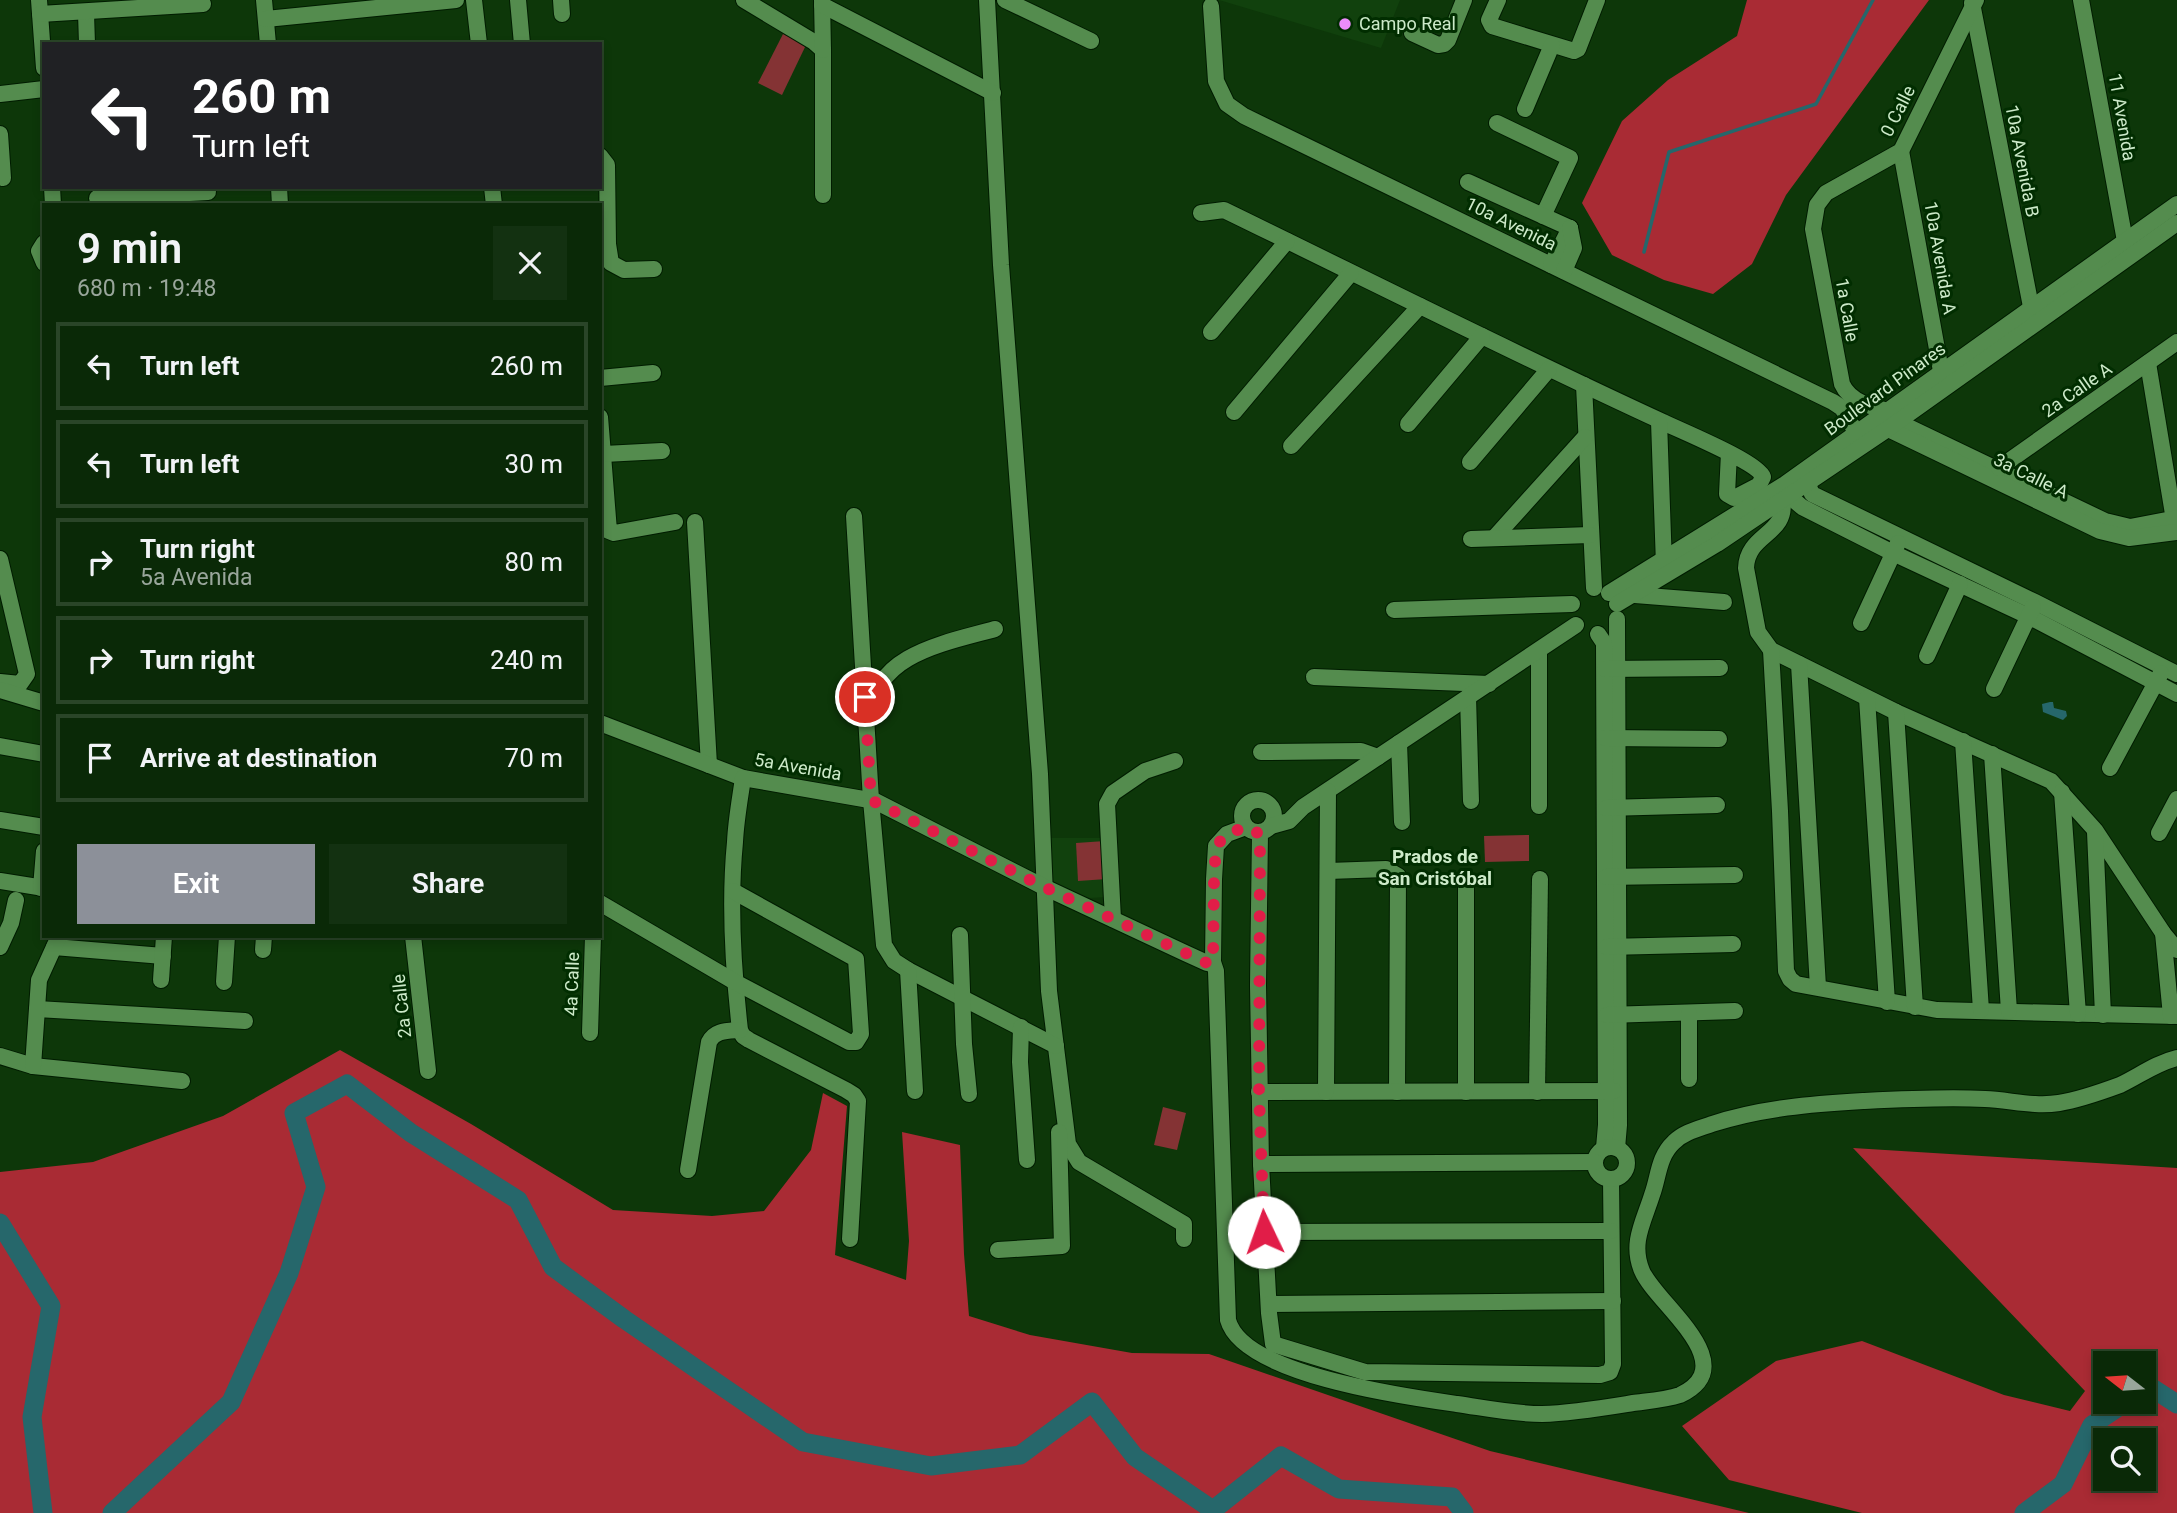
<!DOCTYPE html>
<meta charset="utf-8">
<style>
:root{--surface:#0a2907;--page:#133111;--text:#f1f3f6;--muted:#99a69b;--line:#2a4528;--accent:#8c9099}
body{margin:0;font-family:Roboto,sans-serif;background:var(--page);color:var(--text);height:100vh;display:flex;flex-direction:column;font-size:26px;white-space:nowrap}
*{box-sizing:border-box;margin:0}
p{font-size:23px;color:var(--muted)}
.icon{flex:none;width:38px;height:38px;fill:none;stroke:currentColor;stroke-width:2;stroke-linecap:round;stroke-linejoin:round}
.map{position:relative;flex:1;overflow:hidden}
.sheet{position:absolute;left:42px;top:203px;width:560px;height:735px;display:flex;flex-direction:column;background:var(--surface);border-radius:0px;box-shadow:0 4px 10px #0003,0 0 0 2px var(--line)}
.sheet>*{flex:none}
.top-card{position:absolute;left:42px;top:42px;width:560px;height:147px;border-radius:0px;box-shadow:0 4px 10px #0003,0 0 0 2px var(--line);background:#202124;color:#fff;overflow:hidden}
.needle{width:46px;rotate:287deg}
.tools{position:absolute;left:2093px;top:1351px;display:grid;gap:14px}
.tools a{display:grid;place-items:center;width:63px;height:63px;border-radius:0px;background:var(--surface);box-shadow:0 4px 10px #0003,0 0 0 2px var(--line);font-size:35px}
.pin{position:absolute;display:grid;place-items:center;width:60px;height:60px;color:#fff;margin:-30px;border:4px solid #fff;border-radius:50%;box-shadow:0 2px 7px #0007}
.me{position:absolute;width:77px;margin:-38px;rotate:357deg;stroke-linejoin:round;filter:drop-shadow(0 0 5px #0008)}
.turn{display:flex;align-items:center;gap:24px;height:147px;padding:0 35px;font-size:32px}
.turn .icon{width:91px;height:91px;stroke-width:2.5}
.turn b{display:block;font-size:49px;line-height:60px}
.round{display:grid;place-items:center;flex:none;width:74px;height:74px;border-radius:0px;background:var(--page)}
.head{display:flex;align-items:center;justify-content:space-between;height:119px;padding:0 35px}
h1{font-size:42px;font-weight:600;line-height:52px}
.cta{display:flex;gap:14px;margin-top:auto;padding:14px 35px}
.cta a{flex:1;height:80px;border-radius:0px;background:var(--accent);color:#fff;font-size:28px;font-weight:600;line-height:80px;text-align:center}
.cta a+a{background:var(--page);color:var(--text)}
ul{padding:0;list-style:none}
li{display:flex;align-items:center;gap:21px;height:88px;margin:0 14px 10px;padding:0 21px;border:4px solid var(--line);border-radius:0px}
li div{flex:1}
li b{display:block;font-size:26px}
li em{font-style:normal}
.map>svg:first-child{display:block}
.built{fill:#11410d}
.green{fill:#843334}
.forest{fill:#a92b34;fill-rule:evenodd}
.water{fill:#26676b}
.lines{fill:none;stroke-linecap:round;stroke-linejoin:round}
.stream{stroke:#26676b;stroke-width:3.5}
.river{stroke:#26676b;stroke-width:19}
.minor-casing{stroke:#011c00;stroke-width:18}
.minor{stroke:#548c4e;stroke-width:16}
.route{stroke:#e11d48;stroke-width:12;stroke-dasharray:0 21.6}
.poi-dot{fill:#ec8cfb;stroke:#012d00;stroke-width:2.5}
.labels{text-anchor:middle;stroke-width:6;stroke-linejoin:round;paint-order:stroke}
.poi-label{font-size:18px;fill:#cdeac9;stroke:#012d00;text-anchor:start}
.street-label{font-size:18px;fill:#cdeac9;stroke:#012d00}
.neighbourhood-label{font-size:19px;font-weight:bold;fill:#cdeac9;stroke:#012d00}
</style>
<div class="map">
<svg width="2177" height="1513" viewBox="0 0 2177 1513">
<rect width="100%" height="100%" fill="#0d3709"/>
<g class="built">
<polygon points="1219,0 1400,0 1381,48"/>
<polygon points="1046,838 1106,838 1107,897 1090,898 1049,886"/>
</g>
<g class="green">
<polygon points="783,34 806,45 782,95 758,83"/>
<polygon points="1529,835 1529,861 1485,862 1484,836"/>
<polygon points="1105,841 1107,879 1078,881 1076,843"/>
<polygon points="1163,1107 1186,1113 1177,1150 1154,1145"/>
</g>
<g class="forest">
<polygon points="1747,0 1929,0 1786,195 1752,264 1713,294 1664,280 1612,255 1582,203 1622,121 1668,80 1737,36"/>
<polygon points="340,1050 471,1124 613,1210 712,1216 764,1211 811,1150 823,1093 847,1106 835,1255 906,1280 909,1241 902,1132 960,1145 964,1254 969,1316 1030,1335 1132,1353 1209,1354 1490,1451 1749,1513 0,1513 0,1172 93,1162 223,1116"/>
<path d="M1853,1148l324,20v345h-315l-133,-33 -47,-54 94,-65 86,-20 142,54 66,16 15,-20zM2105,1363h39v39h-39zM2105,1440h39v39h-39z"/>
</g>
<polygon class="water" points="2050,702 2053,702 2054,708 2066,711 2067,716 2063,720 2043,712 2042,704"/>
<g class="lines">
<polyline class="stream" points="1644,252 1669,152 1816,104 1873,0"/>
<g class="river">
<polyline points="0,1223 51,1306 32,1417 43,1513"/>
<polyline points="2144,1389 2149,1386 2177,1404"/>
<polyline points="112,1513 231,1402 289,1273 316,1187 294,1113 347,1084 411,1133 518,1200 553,1267 624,1319 803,1442 931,1466 1020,1455 1092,1402 1135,1457 1213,1510 1281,1456 1339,1489 1452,1497 1464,1513"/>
<polyline points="2024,1513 2063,1484 2092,1425 2126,1402"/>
</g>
<defs>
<g id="minor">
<polyline points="39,0 44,68"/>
<polyline points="264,0 268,44"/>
<polyline points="474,0 479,44"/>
<polyline points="518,0 522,44"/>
<polyline points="561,0 562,14"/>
<polyline points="744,0 814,42 823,50 823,195"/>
<polyline points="822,0 823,50"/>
<polyline points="987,0 1001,265 1040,774 1049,991 1068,1144 1079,1162 1184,1224 1184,1239"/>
<polyline points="1005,0 1091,41"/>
<polyline points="1498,0 1489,20 1492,26 1574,51 1578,49 1597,0"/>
<polyline points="2081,0 2125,241"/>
<polyline points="1972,3 2033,317"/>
<polyline points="822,5 993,93"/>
<polyline points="1211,6 1216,81 1227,104 1244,116 1833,402 1842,408 1857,434"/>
<polyline points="86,13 87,44"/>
<polyline points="40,14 203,4"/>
<polyline points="266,19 456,0"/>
<polyline points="1412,33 1438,45 1444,44 1448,40 1464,0"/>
<polyline points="0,94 44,89"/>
<polyline points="1525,109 1552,45"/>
<polyline points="1497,123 1570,158 1543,216"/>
<polyline points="0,134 3,178"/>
<polyline points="1901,151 1941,371"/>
<polyline points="600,156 607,165 608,244 611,263 624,270 654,269"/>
<polyline points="1468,182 1570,228"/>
<polyline points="52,187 53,205"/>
<polyline points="279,187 280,205"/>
<polyline points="492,187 494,205"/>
<polyline points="97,198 208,192"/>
<path d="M1201,213l23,-3c146,71 291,144 439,212 18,9 95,40 100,55l-4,8 -25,13 -7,-4 2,-41"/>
<polyline points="44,243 39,251 44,263"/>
<polyline points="1551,265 1570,228"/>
<polyline points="1564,271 1574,248 1570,228"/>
<polyline points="1211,332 1287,241"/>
<polyline points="2148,363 2175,526"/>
<polyline points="600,378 653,373"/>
<polyline points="1584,385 1594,588"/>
<path d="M1889,411c-18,-4 -39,-9 -47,-27l-29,-155 4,-24 9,-12 75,-42 75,-151"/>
<polyline points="1234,412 1351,273"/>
<polyline points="1892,415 1898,422 2105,521 2130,527 2177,518"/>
<polyline points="600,417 609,531 614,533 675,522"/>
<polyline points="1659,421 1664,565"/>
<polyline points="1408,424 1482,336"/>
<polyline points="1882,426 2100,531 2129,538 2177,532"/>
<polyline points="1291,446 1420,306"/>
<polyline points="604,454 662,451"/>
<polyline points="1470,462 1549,369"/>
<polyline points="1999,468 2177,342"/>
<polyline points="1804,475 1812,494 2035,602 2177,674"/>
<polyline points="1786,486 1788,495 1802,507 1893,553 2028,616 2177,694"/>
<path d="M1773,492l9,7c7,36 -35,34 -36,69l12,64 13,18 125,62 155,69 44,49 68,103 14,17"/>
<polyline points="854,516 871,800 884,945 894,961 908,970 1056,1046"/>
<polyline points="695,522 709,765"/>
<polyline points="1494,538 1585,437"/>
<polyline points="1471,539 1590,535"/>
<polyline points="0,559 27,674 20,684 0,682"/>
<polyline points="1609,593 1785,484 2177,204"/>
<polyline points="1635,595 1724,602"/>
<polyline points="1617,604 1717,544 1886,430 2177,223"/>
<polyline points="1394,610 1572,604"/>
<polyline points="1617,619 1619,1125 1617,1148"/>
<polyline points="1861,623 1898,543"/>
<polyline points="1598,634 1604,643 1606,1125 1604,1148"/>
<polyline points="1771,650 1780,811 1786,971 1790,979 1796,984 1937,1010 2177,1016"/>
<polyline points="1927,656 1960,584"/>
<polyline points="1799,664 1818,987"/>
<polyline points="1605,669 1720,668"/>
<polyline points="1314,677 1489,684"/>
<polyline points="1994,689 2033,607"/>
<polyline points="0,690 44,703"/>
<polyline points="1468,697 1471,801"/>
<polyline points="1867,698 1887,1002"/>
<polyline points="1896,712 1915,1007"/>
<path d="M873,714c-1,-60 77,-72 122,-85"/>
<polyline points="600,723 743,778 875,801 1044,887 1185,953 1207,963 1213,962"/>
<polyline points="1605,738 1719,739"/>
<polyline points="1963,741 1981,1010"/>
<polyline points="1399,743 1402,822"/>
<polyline points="0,746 44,754"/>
<polyline points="1261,752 1361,751 1378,757"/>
<polyline points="1992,754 2009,1011"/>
<polyline points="2110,768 2161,673"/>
<path d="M743,778c-3,21 -7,42 -8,64 -6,61 -2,126 5,188l3,6 6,4 97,50 8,5 4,6 -8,138"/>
<polyline points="2062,792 2078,1014"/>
<circle cx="1258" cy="816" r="16"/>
<polyline points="1539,806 1539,651"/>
<polyline points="1606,808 1717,805"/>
<polyline points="0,820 44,827"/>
<polyline points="1271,826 1289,821 1303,807 1576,625"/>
<path d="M1246,827l-19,7 -11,12 -2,33 -1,83 3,9 12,349c15,55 179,77 229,84 28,4 56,10 85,10 31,-1 60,-6 91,-11 15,-2 32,-3 47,-8 65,-31 -24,-91 -38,-124 -12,-28 2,-50 10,-76 7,-19 6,-38 22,-53 10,-10 24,-13 38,-18 49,-16 100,-20 151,-23 41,-2 81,-4 122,-2 25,1 49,8 74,4 19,-3 42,-11 61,-18 19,-9 36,-22 57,-27"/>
<polyline points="2095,832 2103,1015"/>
<polyline points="1260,833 1258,985 1261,1164 1269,1313 1273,1344 1365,1372 1600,1375 1610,1372 1613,1364 1611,1179"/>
<polyline points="2159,833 2177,799"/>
<polyline points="1328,871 1386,869 1398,876 1397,1092"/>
<polyline points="1606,877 1735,875"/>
<polyline points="0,881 44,888"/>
<polyline points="41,888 44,851"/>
<polyline points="600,903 735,982 849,1042 856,1042 861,1034 856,959 733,891"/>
<polyline points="1113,919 1107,804 1113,793 1145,771 1175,761"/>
<polyline points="2163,933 2171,1016"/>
<polyline points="960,935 964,1044 969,1094"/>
<polyline points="413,936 428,1071"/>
<polyline points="0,947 11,923 16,900"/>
<polyline points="54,947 163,956"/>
<polyline points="1607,947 1733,944"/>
<polyline points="263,950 264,936"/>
<polyline points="908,970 915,1091"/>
<polyline points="161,980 164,936"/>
<polyline points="224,982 227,936"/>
<polyline points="37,1009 245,1021"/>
<polyline points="1607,1015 1735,1011"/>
<polyline points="1021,1027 1020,1062 1027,1160"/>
<polyline points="590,1033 593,936"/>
<polyline points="0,1056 33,1066 182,1081"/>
<polyline points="33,1066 39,980 59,936"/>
<polyline points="1689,1079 1689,1013"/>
<polyline points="1259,1092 1614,1091"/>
<polyline points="1326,1092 1328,791"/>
<polyline points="1466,1092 1466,886"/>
<polyline points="1537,1092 1540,879"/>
<circle cx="1611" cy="1163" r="16"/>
<polyline points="1261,1164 1595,1162"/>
<path d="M688,1170l21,-128c6,-12 18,-11 31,-12"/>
<polyline points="1264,1232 1611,1231"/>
<polyline points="998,1250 1062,1246 1059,1132"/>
<polyline points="1269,1304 1613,1301"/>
</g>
</defs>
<use href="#minor" class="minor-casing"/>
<use href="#minor" class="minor"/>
</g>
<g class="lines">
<polyline class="route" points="865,697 871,800 1044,887 1207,963 1213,962 1214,879 1216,846 1227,834 1245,827 1252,832 1260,833 1259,1093 1264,1232"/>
</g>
<circle class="poi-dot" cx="1345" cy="24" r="7"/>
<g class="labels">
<g class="poi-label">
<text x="1359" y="30">Campo Real</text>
</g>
<g class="street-label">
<text transform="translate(1898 111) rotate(-63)" y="6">0 Calle</text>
<text transform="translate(2122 117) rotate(80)" y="6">11 Avenida</text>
<text transform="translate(2022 161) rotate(79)" y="6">10a Avenida B</text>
<text transform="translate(1511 224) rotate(26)" y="6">10a Avenida</text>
<text transform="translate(1940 258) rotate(80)" y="6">10a Avenida A</text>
<text transform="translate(1847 310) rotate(80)" y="6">1a Calle</text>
<text transform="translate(1885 389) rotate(-36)" y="6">Boulevard Pinares</text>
<text transform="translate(2077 390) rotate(-35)" y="6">2a Calle A</text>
<text transform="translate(2031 476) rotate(26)" y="6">3a Calle A</text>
<text transform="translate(798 767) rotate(10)" y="6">5a Avenida</text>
<text transform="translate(572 984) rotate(-88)" y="6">4a Calle</text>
<text transform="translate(402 1006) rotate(-96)" y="6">2a Calle</text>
</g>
<g class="neighbourhood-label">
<text x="1435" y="863">Prados de<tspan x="1435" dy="22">San Cristóbal</tspan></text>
</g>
</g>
</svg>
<div class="tools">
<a><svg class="needle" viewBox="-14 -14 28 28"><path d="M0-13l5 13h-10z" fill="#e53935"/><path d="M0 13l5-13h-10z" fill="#99a69b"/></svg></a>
<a><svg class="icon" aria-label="search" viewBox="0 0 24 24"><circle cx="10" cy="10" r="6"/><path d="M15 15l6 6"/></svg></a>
</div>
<div class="pin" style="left:865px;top:697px;background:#d93025"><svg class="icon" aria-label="arrive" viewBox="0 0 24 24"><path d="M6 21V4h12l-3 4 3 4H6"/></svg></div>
<svg class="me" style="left:1264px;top:1232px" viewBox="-20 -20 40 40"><circle r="19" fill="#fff"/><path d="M0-13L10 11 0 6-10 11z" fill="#e11d48"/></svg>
<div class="top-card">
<div class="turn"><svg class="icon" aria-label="left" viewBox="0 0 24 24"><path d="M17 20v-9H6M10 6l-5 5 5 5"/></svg><div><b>260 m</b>Turn left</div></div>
</div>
<section class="sheet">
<div class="head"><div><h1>9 min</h1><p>680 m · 19:48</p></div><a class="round"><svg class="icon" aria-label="close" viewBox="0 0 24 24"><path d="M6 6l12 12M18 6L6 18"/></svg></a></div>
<ul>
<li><svg class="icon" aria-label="left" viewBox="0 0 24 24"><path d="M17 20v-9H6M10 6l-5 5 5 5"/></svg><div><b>Turn left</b></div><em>260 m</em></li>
<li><svg class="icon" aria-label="left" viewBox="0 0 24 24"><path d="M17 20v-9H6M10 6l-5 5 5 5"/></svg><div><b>Turn left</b></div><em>30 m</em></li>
<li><svg class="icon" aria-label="right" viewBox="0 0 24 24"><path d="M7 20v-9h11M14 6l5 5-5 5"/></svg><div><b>Turn right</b><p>5a Avenida</p></div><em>80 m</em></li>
<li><svg class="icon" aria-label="right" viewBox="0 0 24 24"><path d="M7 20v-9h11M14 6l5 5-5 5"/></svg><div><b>Turn right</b></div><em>240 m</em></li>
<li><svg class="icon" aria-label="arrive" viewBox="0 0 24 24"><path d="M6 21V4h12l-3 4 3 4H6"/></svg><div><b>Arrive at destination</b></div><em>70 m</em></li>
</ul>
<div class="cta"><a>Exit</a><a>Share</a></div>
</section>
</div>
